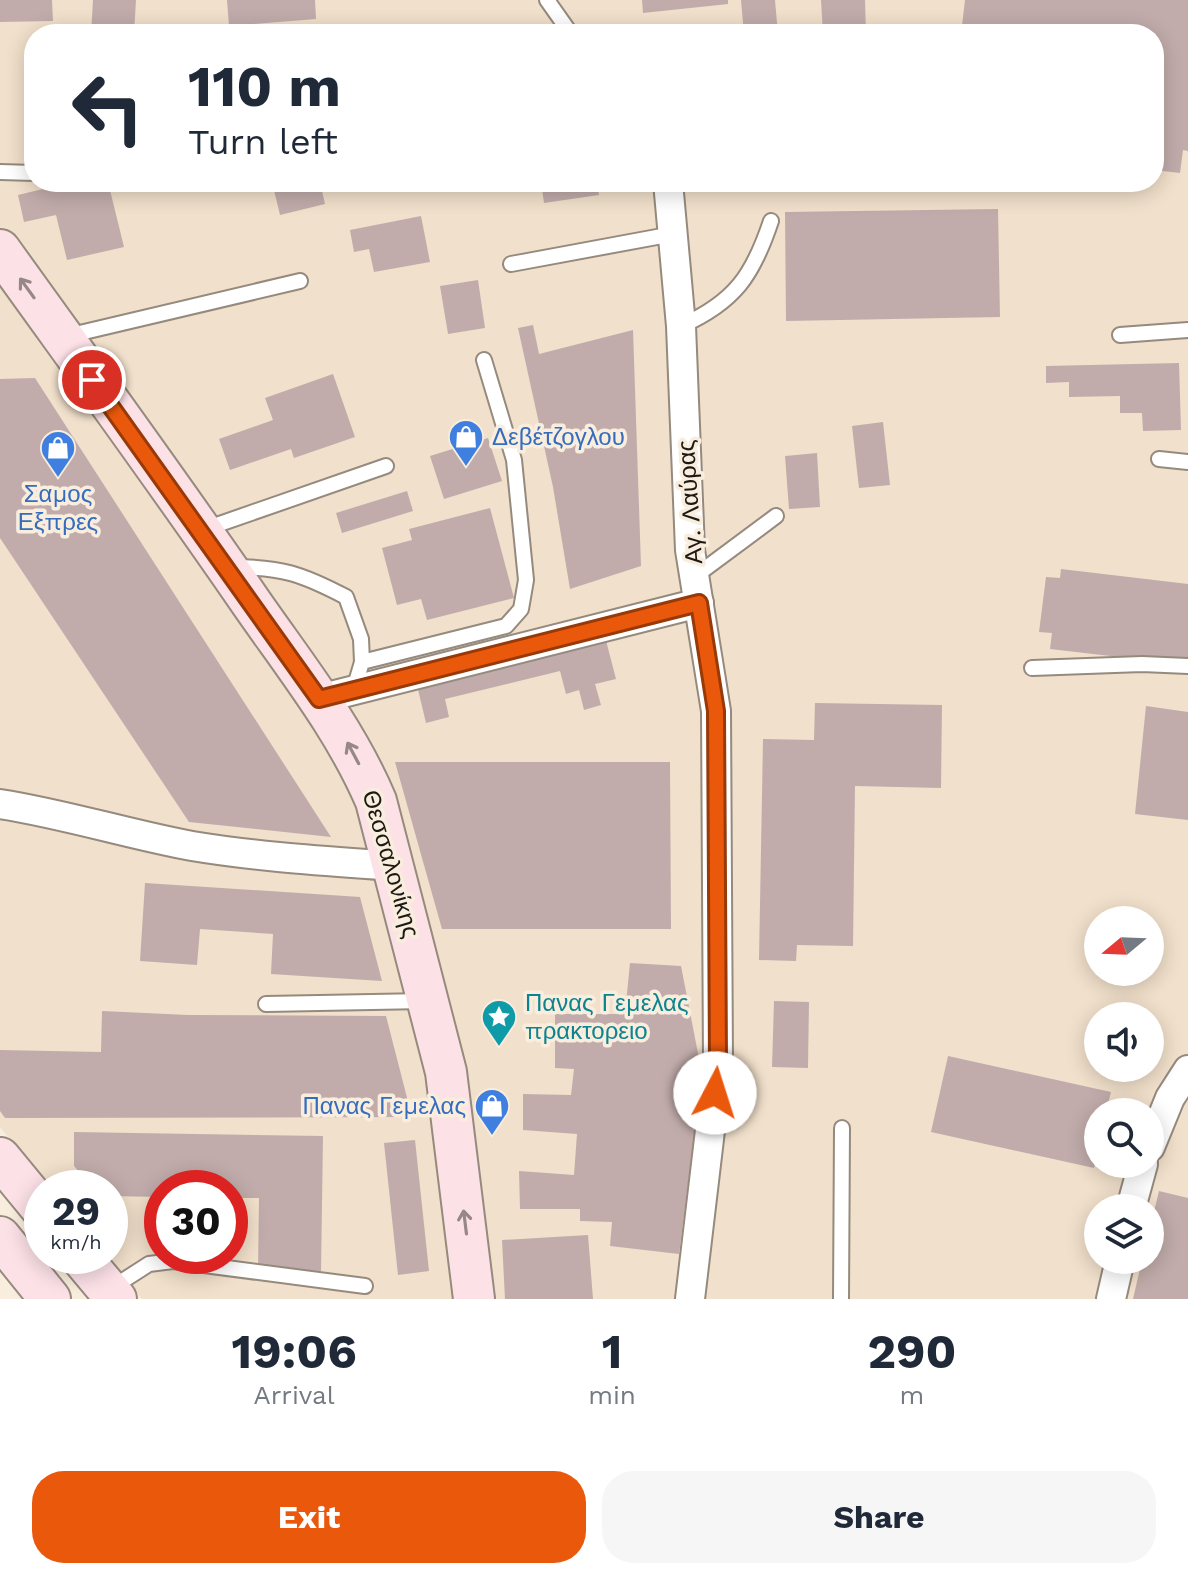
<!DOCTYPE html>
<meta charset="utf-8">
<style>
:root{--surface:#fff;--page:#f6f6f7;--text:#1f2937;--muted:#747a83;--accent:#ea580c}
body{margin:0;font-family:"Work Sans",sans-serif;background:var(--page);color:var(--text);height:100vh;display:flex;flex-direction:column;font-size:30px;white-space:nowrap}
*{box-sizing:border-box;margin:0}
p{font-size:26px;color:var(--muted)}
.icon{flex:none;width:44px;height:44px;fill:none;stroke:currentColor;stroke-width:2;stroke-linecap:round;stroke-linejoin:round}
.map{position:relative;height:1299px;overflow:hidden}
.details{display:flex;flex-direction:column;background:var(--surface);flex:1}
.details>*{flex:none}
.guide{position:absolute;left:24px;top:24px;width:1140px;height:168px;border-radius:32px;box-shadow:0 4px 20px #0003;background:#fff;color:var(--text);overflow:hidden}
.needle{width:52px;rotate:251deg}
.tools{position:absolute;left:1084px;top:906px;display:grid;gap:16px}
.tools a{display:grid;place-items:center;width:80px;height:80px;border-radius:50%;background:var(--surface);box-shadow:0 4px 20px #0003;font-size:40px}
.speed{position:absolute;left:24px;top:1170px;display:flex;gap:16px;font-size:40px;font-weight:700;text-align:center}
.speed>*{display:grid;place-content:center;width:104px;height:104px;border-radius:50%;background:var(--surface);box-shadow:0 4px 20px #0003;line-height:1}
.speed small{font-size:20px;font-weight:400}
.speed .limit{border:12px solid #d22;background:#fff;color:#111}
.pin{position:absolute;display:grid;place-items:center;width:68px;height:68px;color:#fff;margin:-34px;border:4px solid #fff;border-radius:50%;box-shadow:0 2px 8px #0007}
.me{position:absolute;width:88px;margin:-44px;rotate:5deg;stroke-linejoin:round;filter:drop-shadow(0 0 6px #0008)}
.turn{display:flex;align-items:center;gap:28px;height:168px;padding:0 32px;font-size:36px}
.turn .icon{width:104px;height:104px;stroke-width:2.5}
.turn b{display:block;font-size:56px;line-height:68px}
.eta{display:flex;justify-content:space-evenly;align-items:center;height:136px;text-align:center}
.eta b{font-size:48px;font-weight:700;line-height:56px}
.action{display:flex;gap:16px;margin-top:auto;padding:16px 32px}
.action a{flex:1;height:92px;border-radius:32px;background:var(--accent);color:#fff;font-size:32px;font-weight:700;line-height:92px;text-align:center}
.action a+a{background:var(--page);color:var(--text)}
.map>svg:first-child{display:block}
.built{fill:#f1e0cb;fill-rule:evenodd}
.building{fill:#c1acab}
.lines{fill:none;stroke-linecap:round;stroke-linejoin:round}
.lane-casing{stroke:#958a7d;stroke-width:18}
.street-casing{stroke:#958a7d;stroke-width:32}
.secondary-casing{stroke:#958a7d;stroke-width:44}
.lane{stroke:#fff;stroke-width:14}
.street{stroke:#fff;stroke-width:28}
.secondary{stroke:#fce1e7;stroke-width:40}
.oneway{stroke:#978788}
.route-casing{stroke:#983908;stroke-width:20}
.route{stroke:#ea580c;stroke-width:14}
.labels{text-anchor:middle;stroke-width:7;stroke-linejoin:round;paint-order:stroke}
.shop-label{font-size:24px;fill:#366cbe;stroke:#f9eddd;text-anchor:start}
.street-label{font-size:24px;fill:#1c1813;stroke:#f9eddd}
.culture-label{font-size:24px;fill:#0d838f;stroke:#f9eddd;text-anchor:start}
</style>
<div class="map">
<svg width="1188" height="1299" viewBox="0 0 1188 1299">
<rect width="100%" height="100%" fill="#f9eddd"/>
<path class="built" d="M0,0h1188v1299h-1046l-36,-43h4v-68h-60l-50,-61zM34,34h1120v148h-1120zM1098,920h52v52h-52zM1098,1016h52v52h-52zM1098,1112h52v52h-52zM162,1188h68v68h-68zM1098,1208h52v52h-52z"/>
<g class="building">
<polygon points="0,0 52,0 53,21 0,22"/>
<polygon points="93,0 136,0 134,34 91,34"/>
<polygon points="227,0 315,0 316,19 229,26"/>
<polygon points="642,0 728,0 728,4 643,13"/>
<polygon points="741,0 775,0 778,34 744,34"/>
<polygon points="821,0 865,0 866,34 823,34"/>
<polygon points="965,0 1188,0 1188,151 1183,150 1180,173 1154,170 1154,34 961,34"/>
<polygon points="72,182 108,182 124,247 67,260 56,215 24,222 18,195"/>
<polygon points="272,182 320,182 325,204 280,215"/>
<polygon points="541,182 597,182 599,195 544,203"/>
<polygon points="621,182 644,182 644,184 621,187"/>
<polygon points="998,209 1000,317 786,321 785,212"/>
<polygon points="421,216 430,262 374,272 369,249 354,252 350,230"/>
<polygon points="478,280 485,328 448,334 440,286"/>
<polygon points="533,325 539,354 633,330 641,566 570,589 553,487 518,328"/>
<polygon points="1179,363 1181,430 1143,431 1142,413 1120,413 1120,396 1069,397 1069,382 1046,383 1046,366"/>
<polygon points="333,374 355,437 294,458 291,449 230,470 219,439 273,420 265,398"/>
<polygon points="35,378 331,837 189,822 0,538 0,379"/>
<polygon points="883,422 890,485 859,488 852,426"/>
<polygon points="488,438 502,481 444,499 430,456"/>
<polygon points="817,453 820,507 789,509 785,456"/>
<polygon points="407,491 413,511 342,533 336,513"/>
<polygon points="490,508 514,598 427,620 421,599 397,605 382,548 412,540 409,529"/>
<polygon points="1061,569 1188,584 1188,665 1050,649 1052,633 1039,632 1046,577 1060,578"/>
<polygon points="603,629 616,679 595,684 601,705 584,710 579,690 566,694 560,671 445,699 449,717 426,723 415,677"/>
<polygon points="815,703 942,705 941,788 855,786 853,946 797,945 796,961 759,960 763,739 814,740"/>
<polygon points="1146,706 1188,712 1188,820 1135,814"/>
<polygon points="395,762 670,762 671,929 442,929"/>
<polygon points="145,883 360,897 382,981 271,974 273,934 200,929 197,965 140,961"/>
<polygon points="630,963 681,966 702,1074 679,1254 610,1246 612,1222 580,1221 580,1209 520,1209 519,1171 574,1175 577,1134 523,1130 523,1094 571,1095 574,1069 555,1068 555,1014 625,1014"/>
<polygon points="774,1001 809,1002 808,1068 772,1067"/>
<polygon points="102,1011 188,1015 386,1016 412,1117 5,1118 0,1111 0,1050 101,1052"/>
<polygon points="948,1056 1111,1092 1106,1112 1098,1112 1098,1150 1094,1168 931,1132"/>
<polygon points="74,1132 323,1136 321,1271 258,1270 259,1198 230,1198 230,1188 162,1188 162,1197 110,1196 110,1188 93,1188 74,1166"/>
<polygon points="415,1140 429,1271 398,1275 384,1143"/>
<polygon points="1159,1191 1188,1198 1188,1299 1133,1299 1142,1260 1150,1260 1150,1228"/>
<polygon points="588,1235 593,1299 505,1299 502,1240"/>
</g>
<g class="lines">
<defs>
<g id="lane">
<polyline points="547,0 571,34"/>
<polyline points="0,172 34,173"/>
<polyline points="511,264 673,234"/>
<path d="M681,326c54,-24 72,-51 90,-105"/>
<polyline points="1120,335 1188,330"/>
<polyline points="67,336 300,281"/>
<polyline points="1159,459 1188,462"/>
<polyline points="205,529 386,466"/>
<path d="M232,567c50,0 70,7 114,30l15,42 1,23"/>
<polyline points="694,577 776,516"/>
<polyline points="1032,668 1142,664 1188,666"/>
<polyline points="354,689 362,662 506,626 521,609 526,580 514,460 484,360"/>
<polyline points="266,1004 425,1001"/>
<polyline points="110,1289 149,1264 173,1261 365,1286"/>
<polyline points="841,1299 842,1128"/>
</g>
<g id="street">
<polyline points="668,182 681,326 690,550 716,711 718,1063 690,1299"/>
<polyline points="319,699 699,603"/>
<path d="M0,804c65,10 127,30 192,42 66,11 135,15 202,20"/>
<polyline points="1150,1147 1170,1098 1188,1070"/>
<polyline points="1131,1208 1143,1164"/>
<polyline points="1111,1299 1120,1260"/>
</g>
<g id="secondary">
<path d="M0,250c84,117 169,233 250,351 45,65 95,127 126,200l70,271 28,227"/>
<polyline points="0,1158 42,1209"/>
<polyline points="0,1237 50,1299"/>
<polyline points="80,1256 116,1299"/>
</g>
</defs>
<use href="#lane" class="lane-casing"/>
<use href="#street" class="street-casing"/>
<use href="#secondary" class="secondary-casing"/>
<use href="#lane" class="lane"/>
<use href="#street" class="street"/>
<use href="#secondary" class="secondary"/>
</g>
<defs><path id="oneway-shaft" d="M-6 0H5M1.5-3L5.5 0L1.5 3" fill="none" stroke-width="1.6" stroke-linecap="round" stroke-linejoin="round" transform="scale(2)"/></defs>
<g class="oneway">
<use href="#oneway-shaft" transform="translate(27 288) rotate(-126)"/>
<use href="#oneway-shaft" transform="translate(353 753) rotate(-118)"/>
<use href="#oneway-shaft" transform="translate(465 1222) rotate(-97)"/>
</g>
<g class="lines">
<defs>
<polyline id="route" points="92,380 319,699 699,603 716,711 718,1063 715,1093"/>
</defs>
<use href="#route" class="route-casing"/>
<use href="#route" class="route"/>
</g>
<defs>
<symbol id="shop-pin" viewBox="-11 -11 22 30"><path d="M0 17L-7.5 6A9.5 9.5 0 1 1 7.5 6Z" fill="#3f7fe0" stroke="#f9eddd"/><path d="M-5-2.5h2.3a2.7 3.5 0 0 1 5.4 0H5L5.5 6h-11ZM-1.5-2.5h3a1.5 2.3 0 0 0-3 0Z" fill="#fff"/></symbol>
<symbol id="sight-pin" viewBox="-11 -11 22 30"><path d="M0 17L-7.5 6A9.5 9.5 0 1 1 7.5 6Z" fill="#0f9aa8" stroke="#f9eddd"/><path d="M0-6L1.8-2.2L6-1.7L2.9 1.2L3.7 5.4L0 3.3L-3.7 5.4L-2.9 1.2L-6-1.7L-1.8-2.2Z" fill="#fff"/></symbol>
</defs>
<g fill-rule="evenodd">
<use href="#shop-pin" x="446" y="417" width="40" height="54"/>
<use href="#shop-pin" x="38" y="428" width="40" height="54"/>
<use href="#sight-pin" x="479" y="997" width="40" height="54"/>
<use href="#shop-pin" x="472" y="1086" width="40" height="54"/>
</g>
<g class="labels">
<g class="shop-label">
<text x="492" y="445">Δεβέτζογλου</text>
<text x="58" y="502" text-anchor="middle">Σαμος<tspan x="58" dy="28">Εξπρες</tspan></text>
<text x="466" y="1114" text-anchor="end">Πανας Γεμελας</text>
</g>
<g class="street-label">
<text transform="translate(690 502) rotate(-94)" y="8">Αγ. Λαύρας</text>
<text transform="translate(391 864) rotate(74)" y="8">Θεσσαλονίκης</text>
</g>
<g class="culture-label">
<text x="525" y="1011">Πανας Γεμελας<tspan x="525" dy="28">πρακτορειο</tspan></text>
</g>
</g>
</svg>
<div class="tools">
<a><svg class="needle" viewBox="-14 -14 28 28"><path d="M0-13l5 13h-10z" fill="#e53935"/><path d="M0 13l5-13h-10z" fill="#747a83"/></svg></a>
<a><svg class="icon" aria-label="sound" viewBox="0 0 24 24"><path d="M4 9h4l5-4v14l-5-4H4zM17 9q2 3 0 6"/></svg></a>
<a><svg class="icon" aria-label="search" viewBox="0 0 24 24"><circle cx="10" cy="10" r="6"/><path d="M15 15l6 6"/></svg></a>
<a><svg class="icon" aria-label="layers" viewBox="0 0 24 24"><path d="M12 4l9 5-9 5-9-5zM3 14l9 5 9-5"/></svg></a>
</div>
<div class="speed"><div>29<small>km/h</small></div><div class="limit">30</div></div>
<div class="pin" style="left:92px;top:380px;background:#d93025"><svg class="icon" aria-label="arrive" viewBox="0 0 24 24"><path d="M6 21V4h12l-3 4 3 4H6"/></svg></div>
<svg class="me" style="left:715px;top:1093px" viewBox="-20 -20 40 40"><circle r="19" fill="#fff"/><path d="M0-13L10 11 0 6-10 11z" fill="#ea580c"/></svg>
<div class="guide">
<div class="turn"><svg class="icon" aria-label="left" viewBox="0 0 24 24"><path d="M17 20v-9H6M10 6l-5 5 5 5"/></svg><div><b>110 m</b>Turn left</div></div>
</div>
</div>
<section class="details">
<div class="eta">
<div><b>19:06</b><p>Arrival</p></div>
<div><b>1</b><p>min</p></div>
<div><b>290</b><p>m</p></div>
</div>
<div class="action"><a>Exit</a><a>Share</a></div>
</section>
